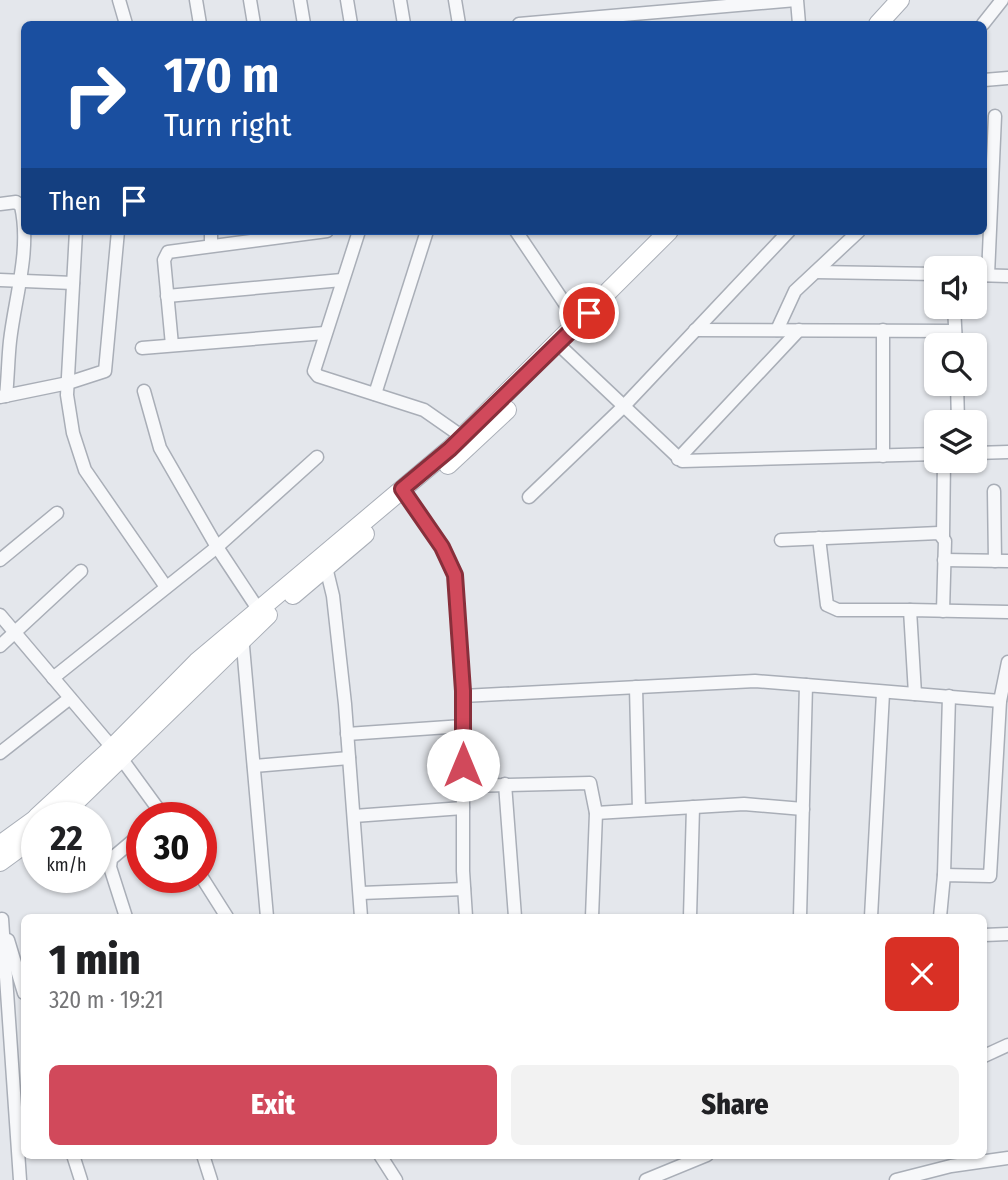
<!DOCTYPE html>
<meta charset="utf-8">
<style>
:root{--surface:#fff;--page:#f2f2f2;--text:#202124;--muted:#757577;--accent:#d1495b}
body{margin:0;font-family:"Fira Sans Condensed",sans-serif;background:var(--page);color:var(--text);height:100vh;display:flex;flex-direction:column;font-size:26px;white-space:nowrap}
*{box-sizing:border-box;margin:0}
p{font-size:23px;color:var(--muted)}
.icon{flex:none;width:38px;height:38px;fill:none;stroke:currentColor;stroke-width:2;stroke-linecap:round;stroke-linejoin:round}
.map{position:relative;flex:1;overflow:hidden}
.drawer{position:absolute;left:21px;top:914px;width:966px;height:245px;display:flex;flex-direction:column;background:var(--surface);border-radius:10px;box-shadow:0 2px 5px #0004}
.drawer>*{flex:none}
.banner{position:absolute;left:21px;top:21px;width:966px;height:214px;border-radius:10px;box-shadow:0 2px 5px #0004;background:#1a4fa0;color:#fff;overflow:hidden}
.tools{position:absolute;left:924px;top:256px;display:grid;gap:14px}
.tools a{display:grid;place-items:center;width:63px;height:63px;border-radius:10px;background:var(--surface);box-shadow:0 2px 5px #0004;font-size:35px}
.speed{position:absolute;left:21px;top:802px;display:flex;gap:14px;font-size:35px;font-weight:700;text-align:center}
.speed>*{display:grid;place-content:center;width:91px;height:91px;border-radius:50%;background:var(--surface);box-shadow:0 2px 5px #0004;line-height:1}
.speed small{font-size:18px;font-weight:400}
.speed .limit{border:10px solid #d22;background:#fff;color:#111}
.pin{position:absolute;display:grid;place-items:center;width:60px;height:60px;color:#fff;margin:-30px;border:4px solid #fff;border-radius:50%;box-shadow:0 2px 7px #0007}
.me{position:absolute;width:77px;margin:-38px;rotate:0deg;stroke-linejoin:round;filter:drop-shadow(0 0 5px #0008)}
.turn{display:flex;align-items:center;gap:24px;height:147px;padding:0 28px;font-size:32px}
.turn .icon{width:91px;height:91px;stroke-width:2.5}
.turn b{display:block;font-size:49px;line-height:60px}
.then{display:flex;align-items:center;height:66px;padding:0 28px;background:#0003;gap:14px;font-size:26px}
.round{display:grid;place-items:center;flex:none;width:74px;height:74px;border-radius:10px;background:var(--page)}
.head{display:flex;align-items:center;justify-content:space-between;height:119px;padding:0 28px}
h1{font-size:42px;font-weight:800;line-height:52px}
.button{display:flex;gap:14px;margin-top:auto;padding:14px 28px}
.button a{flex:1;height:80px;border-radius:10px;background:var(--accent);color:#fff;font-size:28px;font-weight:800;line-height:80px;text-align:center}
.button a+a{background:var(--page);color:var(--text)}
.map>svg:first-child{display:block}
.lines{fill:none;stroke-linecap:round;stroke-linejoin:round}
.street-casing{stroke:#a9aeb7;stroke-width:15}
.secondary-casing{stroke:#a9aeb7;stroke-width:20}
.street{stroke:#f7f8fa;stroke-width:12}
.secondary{stroke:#fff;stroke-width:18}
.route-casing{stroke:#882f3b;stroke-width:18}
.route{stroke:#d1495b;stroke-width:12}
</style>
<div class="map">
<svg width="1008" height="1180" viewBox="0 0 1008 1180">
<rect width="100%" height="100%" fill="#e4e7ec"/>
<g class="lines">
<defs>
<g id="street">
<polyline points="119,0 126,24"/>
<polyline points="196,0 200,24"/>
<polyline points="250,0 254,24"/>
<polyline points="300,0 304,24"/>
<polyline points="347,0 351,24"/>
<polyline points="400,0 404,24"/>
<polyline points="455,0 459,24"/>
<polyline points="797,0 799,24"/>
<polyline points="519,24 796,0"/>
<polyline points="983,24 1002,0"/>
<polyline points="984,80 1008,78"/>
<path d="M0,204l16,-2 5,4c10,44 -6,91 -11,135 -2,18 -2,36 -4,55"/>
<polyline points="76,231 67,395 73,433 85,470 166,587"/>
<polyline points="211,231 211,245"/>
<polyline points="359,231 314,371 318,376 424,410 467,440"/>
<polyline points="516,231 584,332"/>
<polyline points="816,272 936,274"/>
<polyline points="975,275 1008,276"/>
<polyline points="988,275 995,116"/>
<polyline points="0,280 73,283"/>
<polyline points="167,296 342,280"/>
<polyline points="954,306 956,345"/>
<polyline points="695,330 955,331"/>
<polyline points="777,330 795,291 859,231"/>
<polyline points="558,344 682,461 936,454"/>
<polyline points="172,345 164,260 168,252 327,231"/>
<polyline points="142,348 325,333"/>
<polyline points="957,383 958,422"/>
<polyline points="144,391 160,448 217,547 258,609"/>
<polyline points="375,394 427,231"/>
<polyline points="0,397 68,383 105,371 118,231"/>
<polyline points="975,453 1008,452"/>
<polyline points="883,456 883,330"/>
<polyline points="678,459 799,330"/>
<polyline points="402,489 442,547 455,574 463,691 463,871 466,917"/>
<polyline points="994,491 995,561"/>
<polyline points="529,497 623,407 789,231"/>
<polyline points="943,536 944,460"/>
<polyline points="819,538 827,605 838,610 910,610"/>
<polyline points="781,540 939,533 945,541 943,611"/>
<polyline points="0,560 57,513"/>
<polyline points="944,560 1008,561"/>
<polyline points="325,563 333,596 345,704 361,917"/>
<polyline points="0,615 121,758 164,817"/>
<polyline points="242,635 267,917"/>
<polyline points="0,646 81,571"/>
<polyline points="53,678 217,547 317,457"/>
<polyline points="636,687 639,810"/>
<polyline points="915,694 1000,701"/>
<polyline points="463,696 755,681 806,685"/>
<polyline points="347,734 463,726"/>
<polyline points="0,753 70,698"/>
<polyline points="254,766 349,758"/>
<polyline points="505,784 515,917"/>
<polyline points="463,786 590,783 596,813 592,917"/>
<polyline points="596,813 744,804 803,809"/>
<polyline points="354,816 463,808"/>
<polyline points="944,875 949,696"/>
<polyline points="201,876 227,917"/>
<polyline points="361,893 464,889"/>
<polyline points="126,917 110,867 111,859 142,833"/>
<polyline points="690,917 693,807"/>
<polyline points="800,917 806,685 915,694 910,610 1008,612"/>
<polyline points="871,917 883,693"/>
<polyline points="940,917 944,875 990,876 1000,701 1008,662"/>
<polyline points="2,919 20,1180"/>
<polyline points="984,935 1008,934"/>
<polyline points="8,940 24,993"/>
<polyline points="984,1056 1008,1045"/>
<polyline points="73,1155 81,1180"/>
<polyline points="203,1155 211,1180"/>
<polyline points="380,1155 396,1180"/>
<polyline points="646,1180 707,1155"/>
<polyline points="896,1180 951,1166 1008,1158"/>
</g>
<g id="secondary">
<polyline points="878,24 900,0"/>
<polyline points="448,465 507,410"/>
<polyline points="293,595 365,534"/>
<polyline points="37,817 112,748 197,662 450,449 669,231"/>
<polyline points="60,817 268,615"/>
<polyline points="0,845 37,818"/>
<polyline points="0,862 37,835"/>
</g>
</defs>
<use href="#street" class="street-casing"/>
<use href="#secondary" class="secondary-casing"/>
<use href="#street" class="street"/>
<use href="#secondary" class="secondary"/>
</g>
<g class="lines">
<defs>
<polyline id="route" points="463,765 463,691 455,575 442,547 402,489 450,449 589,313"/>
</defs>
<use href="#route" class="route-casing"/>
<use href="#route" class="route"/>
</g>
</svg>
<div class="tools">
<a><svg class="icon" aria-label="sound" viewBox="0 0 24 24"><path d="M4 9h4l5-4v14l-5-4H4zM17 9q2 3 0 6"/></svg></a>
<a><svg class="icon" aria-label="search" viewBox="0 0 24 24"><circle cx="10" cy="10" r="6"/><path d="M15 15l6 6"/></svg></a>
<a><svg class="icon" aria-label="layers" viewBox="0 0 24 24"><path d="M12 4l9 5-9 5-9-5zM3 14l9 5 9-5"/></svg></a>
</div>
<div class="speed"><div>22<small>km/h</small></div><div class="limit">30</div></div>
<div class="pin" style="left:589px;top:313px;background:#d93025"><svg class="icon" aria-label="arrive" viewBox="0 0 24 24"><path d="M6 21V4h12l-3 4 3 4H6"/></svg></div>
<svg class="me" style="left:463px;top:765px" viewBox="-20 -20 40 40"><circle r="19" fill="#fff"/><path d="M0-13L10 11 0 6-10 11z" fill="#d1495b"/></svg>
<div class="banner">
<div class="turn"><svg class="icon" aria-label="right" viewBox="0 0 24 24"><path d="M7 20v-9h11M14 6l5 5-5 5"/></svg><div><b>170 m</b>Turn right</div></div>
<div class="then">Then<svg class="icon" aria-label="arrive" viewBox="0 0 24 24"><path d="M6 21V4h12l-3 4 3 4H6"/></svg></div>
</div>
<section class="drawer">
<div class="head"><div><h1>1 min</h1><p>320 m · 19:21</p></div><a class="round" style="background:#d93025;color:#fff"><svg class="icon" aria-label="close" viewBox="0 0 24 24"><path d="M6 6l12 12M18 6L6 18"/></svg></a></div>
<div class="button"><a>Exit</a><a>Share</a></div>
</section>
</div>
